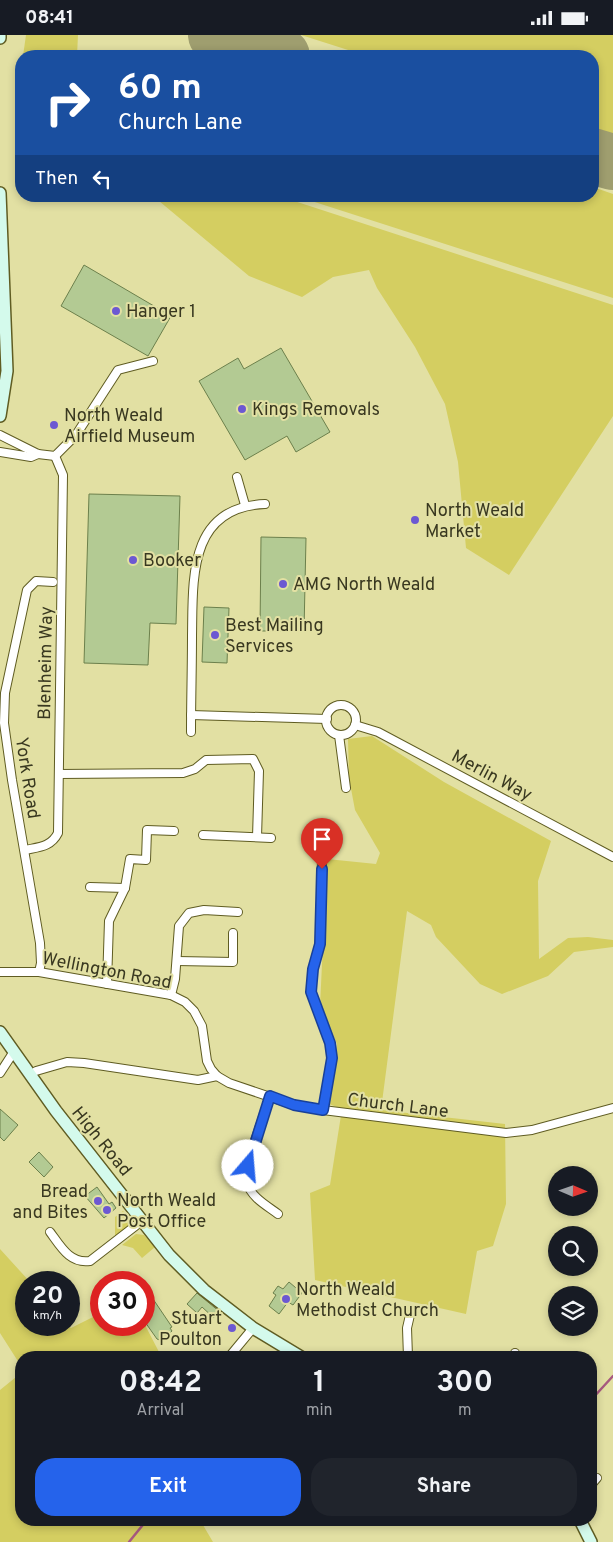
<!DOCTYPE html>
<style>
:root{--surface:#171b24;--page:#20242c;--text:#f1f3f6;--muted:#9ea1a6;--accent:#2563eb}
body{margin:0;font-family:Overpass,sans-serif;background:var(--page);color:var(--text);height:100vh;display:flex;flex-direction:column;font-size:19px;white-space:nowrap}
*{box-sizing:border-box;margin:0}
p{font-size:16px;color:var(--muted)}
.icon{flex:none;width:28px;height:28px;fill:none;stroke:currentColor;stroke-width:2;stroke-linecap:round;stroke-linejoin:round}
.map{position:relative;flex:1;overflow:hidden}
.panel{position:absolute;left:15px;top:1316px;width:582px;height:175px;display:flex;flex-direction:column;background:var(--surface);border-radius:20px;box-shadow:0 2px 8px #0003}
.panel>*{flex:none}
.guide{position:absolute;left:15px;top:15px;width:584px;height:152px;border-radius:20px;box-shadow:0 2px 8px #0003;background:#1a4fa0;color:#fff;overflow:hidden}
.needle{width:32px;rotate:92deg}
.fabs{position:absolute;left:548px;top:1131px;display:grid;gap:10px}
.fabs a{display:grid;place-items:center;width:50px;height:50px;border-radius:50%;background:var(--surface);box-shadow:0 2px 8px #0003;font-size:25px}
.speed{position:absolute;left:15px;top:1236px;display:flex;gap:10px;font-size:25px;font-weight:700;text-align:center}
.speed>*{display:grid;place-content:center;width:65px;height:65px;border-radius:50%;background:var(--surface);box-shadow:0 2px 8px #0003;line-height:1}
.speed small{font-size:12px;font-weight:400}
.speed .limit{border:8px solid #d22;background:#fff;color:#111}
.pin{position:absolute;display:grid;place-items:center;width:42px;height:42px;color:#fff;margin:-51px -21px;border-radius:50% 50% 50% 0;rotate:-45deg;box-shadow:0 0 5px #0007}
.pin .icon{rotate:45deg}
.me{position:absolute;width:55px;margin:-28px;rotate:18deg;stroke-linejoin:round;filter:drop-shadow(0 0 4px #0008)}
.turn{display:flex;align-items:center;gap:18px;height:105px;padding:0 20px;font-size:22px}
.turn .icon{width:65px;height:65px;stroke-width:2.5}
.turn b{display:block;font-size:35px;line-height:42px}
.then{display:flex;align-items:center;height:48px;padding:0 20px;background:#0003;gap:10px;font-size:19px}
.eta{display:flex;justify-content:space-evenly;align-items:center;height:85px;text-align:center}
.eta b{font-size:30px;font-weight:700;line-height:35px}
.cta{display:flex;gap:10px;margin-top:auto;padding:10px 20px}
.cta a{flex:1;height:58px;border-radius:20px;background:var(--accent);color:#fff;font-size:20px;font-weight:700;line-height:58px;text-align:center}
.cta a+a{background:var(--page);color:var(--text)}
.status{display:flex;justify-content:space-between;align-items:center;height:35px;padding:0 25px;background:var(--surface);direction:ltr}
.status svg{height:14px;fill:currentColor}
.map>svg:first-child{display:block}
.green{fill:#d4ce61}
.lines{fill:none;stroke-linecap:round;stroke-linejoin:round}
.stream{stroke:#a7597f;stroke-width:2.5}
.runway{stroke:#9f9e6f;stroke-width:56}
.building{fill:#b3ca93;stroke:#6c804c}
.street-casing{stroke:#5f5c22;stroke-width:10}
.secondary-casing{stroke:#5f5c22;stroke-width:14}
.street{stroke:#fff;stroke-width:8}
.secondary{stroke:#d4faec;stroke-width:11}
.route-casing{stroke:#184099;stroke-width:12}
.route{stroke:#2563eb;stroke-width:9}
.poi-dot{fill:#6c58d2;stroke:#e2e0a3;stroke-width:2}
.labels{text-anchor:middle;stroke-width:4;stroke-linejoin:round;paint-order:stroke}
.poi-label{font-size:18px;fill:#393820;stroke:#e2e0a3;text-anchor:start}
.street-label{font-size:18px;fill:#393820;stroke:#e2e0a3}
</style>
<div class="status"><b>08:41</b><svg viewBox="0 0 49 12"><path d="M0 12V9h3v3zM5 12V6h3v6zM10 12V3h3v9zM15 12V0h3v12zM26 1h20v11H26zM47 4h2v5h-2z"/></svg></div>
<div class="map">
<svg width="613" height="1507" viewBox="0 0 613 1507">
<rect width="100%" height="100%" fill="#e2e0a3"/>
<g class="green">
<polygon points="26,0 78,0 77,21 23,21"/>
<polygon points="301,0 613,0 613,99 593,93 592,21 367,21"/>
<polygon points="593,152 613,159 613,263 296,161 592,161"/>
<polygon points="153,161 279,161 613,270 613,381 509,540 466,513 458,427 445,369 415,312 377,253 369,235 333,242 302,262 249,241"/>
<polygon points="372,701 444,747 551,806 538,846 539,924 568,903 588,902 613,905 613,912 574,917 548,941 502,959 480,949 436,902 431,890 407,876 381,1075 505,1089 506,1169 493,1211 477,1216 466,1279 315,1245 310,1158 330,1150 342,1074 329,1069 337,1009 320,971 327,824 376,829 380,818 355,775 349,743 348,704"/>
<polygon points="123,1176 130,1184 129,1191 115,1203 115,1182"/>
<polygon points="136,1199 144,1200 155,1212 142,1223 133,1213 122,1210"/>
<polygon points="0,1214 30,1247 26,1248 26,1290 67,1290 71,1293 101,1278 101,1290 144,1290 144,1288 159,1317 158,1322 21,1322 21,1331 0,1298"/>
<polygon points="21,1338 21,1485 200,1485 213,1507 0,1507 0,1355"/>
</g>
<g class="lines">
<g class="stream">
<polyline points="591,1365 613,1341"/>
<polyline points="129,1507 146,1486"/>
</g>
<g class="runway">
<polyline points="216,0 282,21"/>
<polyline points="592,121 613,127"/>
</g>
</g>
<g class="building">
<polygon points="84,230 171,281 148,321 61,271"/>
<polygon points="281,313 330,397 296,417 287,401 245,425 199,346 238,323 244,334"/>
<polygon points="89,459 180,461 176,589 150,588 148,630 84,628"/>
<polygon points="261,502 306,503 304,596 260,596"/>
<polygon points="204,572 229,573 227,628 202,627"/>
<polygon points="0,1074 18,1090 4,1106 0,1102"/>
<polygon points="39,1117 53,1132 44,1142 29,1127"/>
<polygon points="97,1152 109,1169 112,1167 116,1173 104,1183 85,1161"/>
<polygon points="289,1247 302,1258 293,1270 288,1267 279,1279 269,1271 276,1260 273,1258 278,1251 283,1254"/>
<polygon points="197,1258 220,1277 214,1283 202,1272 197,1278 187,1269"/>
<polygon points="151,1261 172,1292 170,1293 172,1296 162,1306 157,1304 145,1287 149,1284 144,1273 144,1267"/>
</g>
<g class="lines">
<defs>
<g id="street">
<polyline points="0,400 38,419 55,421 76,400 118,335 153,326"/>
<polyline points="0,417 31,422 38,419"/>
<polyline points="237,442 245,470"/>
<circle cx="341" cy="685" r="15"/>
<polyline points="191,680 327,684"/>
<polyline points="355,690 378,697 613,822"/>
<path d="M191,697c0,-32 1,-64 1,-96 1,-57 -4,-129 73,-132"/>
<polyline points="339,700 346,753"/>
<polyline points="59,739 183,738 195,734 206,725 253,724 259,736 257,802"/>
<polyline points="203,800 271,803"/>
<path d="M25,815c14,-3 26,-3 33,-17l5,-358 -8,-19"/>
<polyline points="322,823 320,909 313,934 311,957 330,1008 332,1023 323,1075"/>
<polyline points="90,852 125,853"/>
<polyline points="177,926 233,927 233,898"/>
<polyline points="0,937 39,937 171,960 185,967 194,976 202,991 207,1026 211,1034 217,1041 229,1048 294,1070 323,1075 506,1098 532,1095 613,1073"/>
<polyline points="39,937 41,928 40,908 12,745 4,688 5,658 27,555 36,546 53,547"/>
<polyline points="107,949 109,886 125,853 130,824 146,825 147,795 174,796"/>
<polyline points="171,960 175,944 179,891 189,878 204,875 238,877"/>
<polyline points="36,1036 67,1027 84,1028 198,1045 217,1041"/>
<polyline points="0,1038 13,1018"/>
<path d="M270,1061c-5,17 -27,73 -23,87 5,15 19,22 31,31"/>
<path d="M50,1197c11,15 20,32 40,29l53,-41"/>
<polyline points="229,1322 253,1293"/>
<polyline points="408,1322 407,1293 410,1280"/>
<polyline points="515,1322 515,1318"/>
<polyline points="591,1450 597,1443"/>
</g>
<g id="secondary">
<polyline points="0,3 0,0"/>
<polyline points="0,158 7,336 0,381"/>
<polyline points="0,997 56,1076 169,1220 204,1255 253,1293 301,1322"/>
<polyline points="580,1485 591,1507"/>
</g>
</defs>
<use href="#street" class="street-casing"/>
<use href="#secondary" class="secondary-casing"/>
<use href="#street" class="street"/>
<use href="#secondary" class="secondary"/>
</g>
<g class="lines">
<defs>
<polyline id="route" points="248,1131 270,1061 294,1070 323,1075 332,1023 330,1008 311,957 313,934 320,909 322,834"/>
</defs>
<use href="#route" class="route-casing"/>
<use href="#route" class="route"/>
</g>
<g class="poi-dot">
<circle cx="116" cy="276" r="5"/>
<circle cx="242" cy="374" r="5"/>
<circle cx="54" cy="390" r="5"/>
<circle cx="415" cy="485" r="5"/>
<circle cx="133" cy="525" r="5"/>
<circle cx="283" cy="549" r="5"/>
<circle cx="215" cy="600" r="5"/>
<circle cx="98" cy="1166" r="5"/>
<circle cx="107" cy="1175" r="5"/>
<circle cx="286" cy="1264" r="5"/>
<circle cx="232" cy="1293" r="5"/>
</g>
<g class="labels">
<g class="poi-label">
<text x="126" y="282">Hanger 1</text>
<text x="252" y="380">Kings Removals</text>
<text x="64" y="386">North Weald<tspan x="64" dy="21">Airfield Museum</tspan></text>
<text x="425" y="481">North Weald<tspan x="425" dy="21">Market</tspan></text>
<text x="143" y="531">Booker</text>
<text x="293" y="555">AMG North Weald</text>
<text x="225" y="596">Best Mailing<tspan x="225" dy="21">Services</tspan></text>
<text x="88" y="1162" text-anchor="end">Bread<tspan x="88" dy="21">and Bites</tspan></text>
<text x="117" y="1171">North Weald<tspan x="117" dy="21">Post Office</tspan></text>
<text x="296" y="1260">North Weald<tspan x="296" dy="21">Methodist Church</tspan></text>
<text x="222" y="1289" text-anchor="end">Stuart<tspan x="222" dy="21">Poulton</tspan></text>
</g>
<g class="street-label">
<text transform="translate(45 628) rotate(-89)" y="6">Blenheim Way</text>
<text transform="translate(492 740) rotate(28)" y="6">Merlin Way</text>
<text transform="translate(28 743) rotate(81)" y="6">York Road</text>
<text transform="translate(107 935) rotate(11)" y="6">Wellington Road</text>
<text transform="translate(398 1070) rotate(7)" y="6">Church Lane</text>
<text transform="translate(102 1106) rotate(51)" y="6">High Road</text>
</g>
</g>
</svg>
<div class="fabs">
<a><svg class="needle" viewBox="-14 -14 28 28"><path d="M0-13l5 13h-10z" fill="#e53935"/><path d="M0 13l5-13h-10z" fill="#9ea1a6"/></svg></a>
<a><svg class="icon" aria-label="search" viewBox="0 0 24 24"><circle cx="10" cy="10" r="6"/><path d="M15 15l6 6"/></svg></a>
<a><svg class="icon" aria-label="layers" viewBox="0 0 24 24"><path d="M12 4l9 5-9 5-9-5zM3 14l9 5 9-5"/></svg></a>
</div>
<div class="speed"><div>20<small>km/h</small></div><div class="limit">30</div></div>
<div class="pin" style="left:322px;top:834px;background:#d93025"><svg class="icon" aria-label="arrive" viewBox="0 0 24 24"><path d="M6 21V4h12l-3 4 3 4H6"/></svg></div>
<svg class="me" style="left:248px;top:1131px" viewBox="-20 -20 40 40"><circle r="19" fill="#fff"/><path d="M0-13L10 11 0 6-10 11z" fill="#2563eb"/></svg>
<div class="guide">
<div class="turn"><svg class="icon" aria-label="right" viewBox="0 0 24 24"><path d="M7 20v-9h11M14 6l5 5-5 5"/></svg><div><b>60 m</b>Church Lane</div></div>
<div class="then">Then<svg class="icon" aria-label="left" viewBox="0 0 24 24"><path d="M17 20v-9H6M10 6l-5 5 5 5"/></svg></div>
</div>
<section class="panel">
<div class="eta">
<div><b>08:42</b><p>Arrival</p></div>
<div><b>1</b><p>min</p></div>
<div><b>300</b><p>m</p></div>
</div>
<div class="cta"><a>Exit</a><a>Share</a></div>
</section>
</div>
